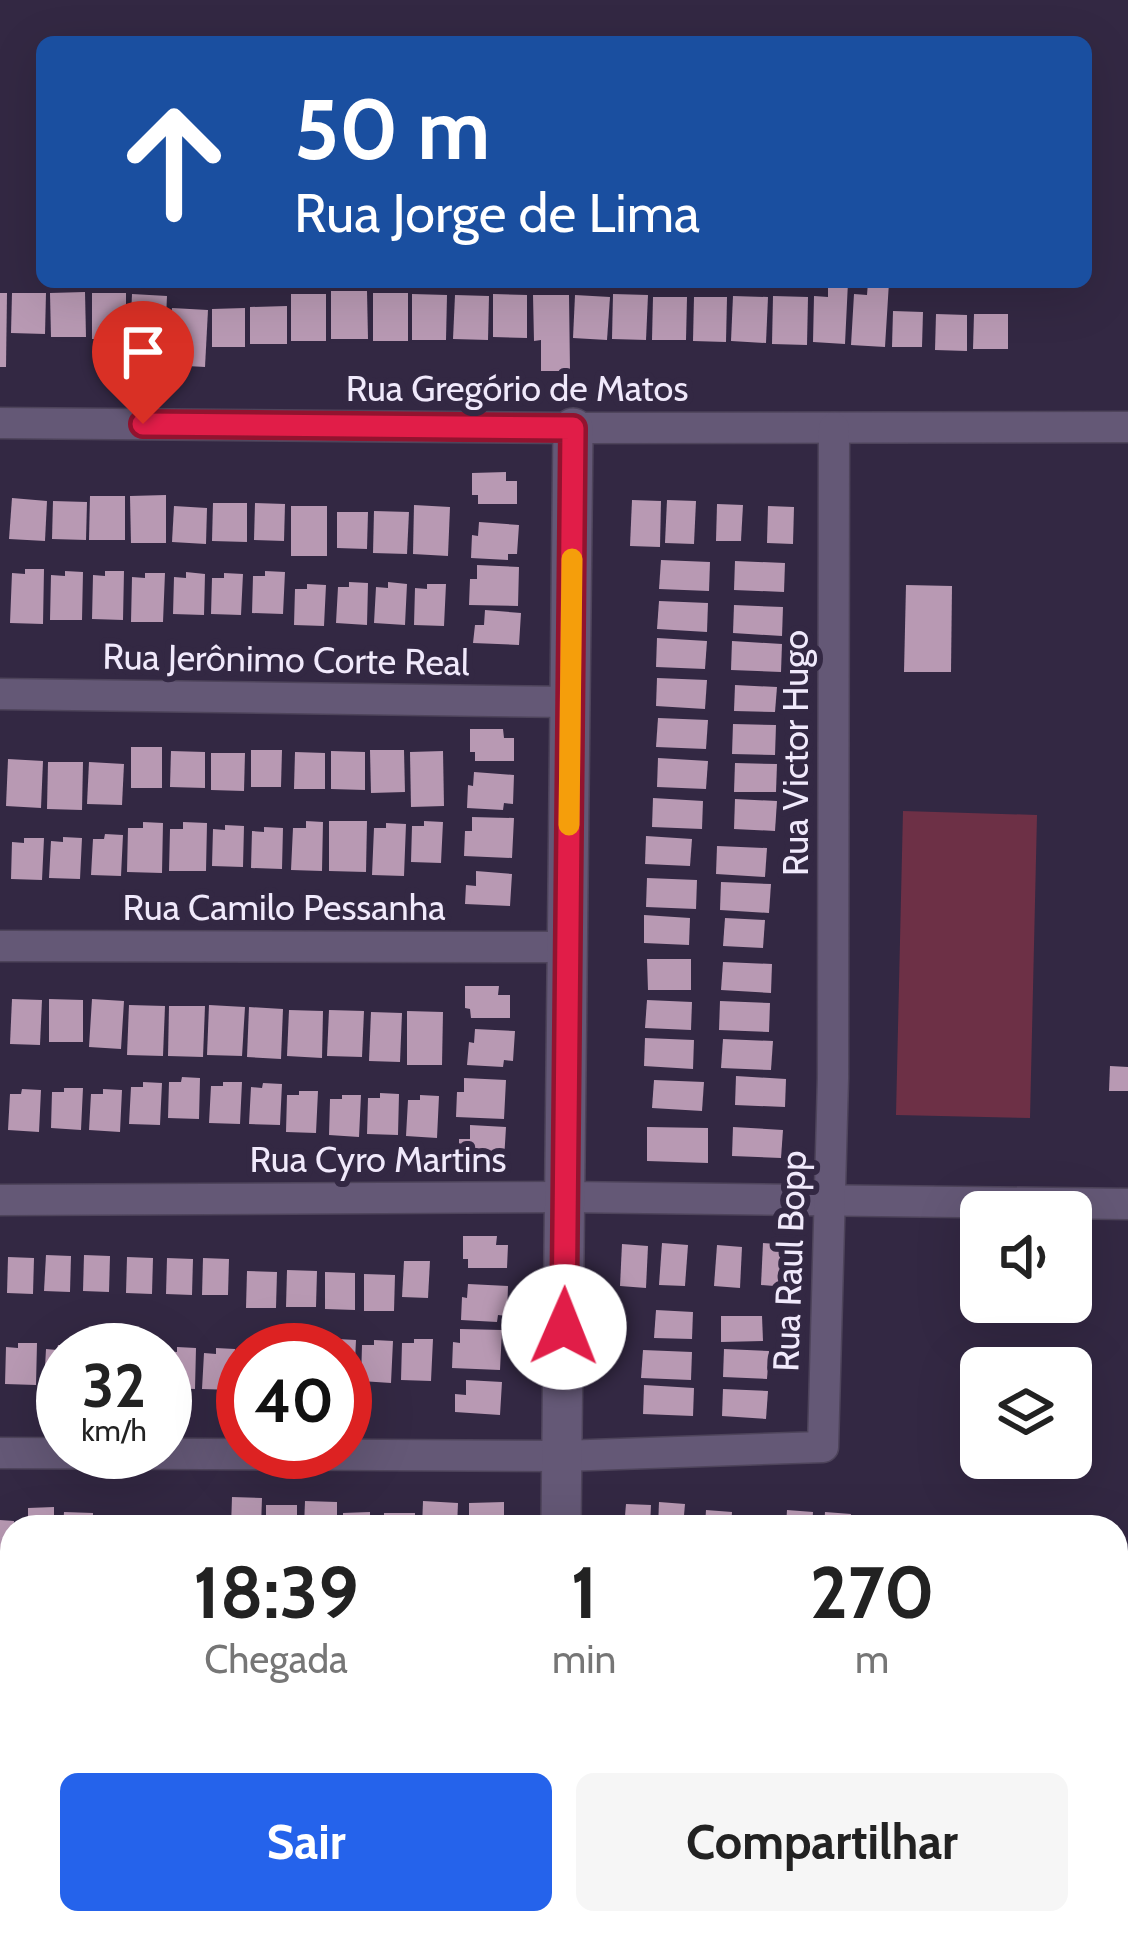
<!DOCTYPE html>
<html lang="pt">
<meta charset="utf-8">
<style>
:root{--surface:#fff;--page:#f6f6f6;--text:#222;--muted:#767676;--accent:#2563eb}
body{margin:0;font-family:Cabin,sans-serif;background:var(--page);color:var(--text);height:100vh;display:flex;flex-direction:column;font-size:45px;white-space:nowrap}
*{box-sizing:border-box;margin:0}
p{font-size:39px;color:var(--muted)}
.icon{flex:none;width:66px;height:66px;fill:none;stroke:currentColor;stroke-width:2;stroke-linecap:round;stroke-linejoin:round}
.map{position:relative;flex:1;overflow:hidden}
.drawer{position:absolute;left:0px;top:1515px;width:1128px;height:420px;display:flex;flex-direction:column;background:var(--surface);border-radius:36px 36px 0 0;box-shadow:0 12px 48px #0002}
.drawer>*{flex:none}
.guide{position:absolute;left:36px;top:36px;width:1056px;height:252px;border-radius:18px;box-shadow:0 12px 48px #0002;background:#1a4fa0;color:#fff;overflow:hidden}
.controls{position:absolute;left:960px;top:1191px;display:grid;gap:24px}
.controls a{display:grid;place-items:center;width:132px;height:132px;border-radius:18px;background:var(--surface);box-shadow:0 12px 48px #0002;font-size:60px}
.speed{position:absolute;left:36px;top:1323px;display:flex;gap:24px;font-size:60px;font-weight:700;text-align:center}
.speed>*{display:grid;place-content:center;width:156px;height:156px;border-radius:50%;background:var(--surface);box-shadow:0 12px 48px #0002;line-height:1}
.speed small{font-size:30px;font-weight:400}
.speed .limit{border:18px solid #d22;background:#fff;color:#111}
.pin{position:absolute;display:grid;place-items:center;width:102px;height:102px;color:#fff;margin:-123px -51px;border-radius:50% 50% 50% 0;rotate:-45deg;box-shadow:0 0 12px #0007}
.pin .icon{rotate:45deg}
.me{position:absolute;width:132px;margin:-66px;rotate:1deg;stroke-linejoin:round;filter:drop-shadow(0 0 9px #0008)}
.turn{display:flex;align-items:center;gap:42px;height:252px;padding:0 60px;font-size:54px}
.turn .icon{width:156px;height:156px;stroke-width:2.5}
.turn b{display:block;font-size:84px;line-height:102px}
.eta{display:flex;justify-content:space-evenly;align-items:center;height:204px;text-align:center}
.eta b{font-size:72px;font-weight:800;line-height:84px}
.action{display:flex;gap:24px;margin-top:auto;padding:24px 60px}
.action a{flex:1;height:138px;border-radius:18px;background:var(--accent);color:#fff;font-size:48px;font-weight:800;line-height:138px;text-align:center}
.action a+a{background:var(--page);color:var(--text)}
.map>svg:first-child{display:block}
.pitch{fill:#6d3046}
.building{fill:#b899b3}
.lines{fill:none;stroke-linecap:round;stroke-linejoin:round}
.minor-casing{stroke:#4e445b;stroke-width:33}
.tertiary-casing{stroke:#4e445b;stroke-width:42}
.minor{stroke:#645876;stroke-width:30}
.tertiary{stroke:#645876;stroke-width:39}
.route-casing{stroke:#92132f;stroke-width:30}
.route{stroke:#e11d48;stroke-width:21}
.slow{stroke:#f59e0b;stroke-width:21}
.labels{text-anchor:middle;stroke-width:12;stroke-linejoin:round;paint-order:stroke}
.street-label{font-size:36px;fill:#f0e9fb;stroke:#332843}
</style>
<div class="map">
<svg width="1128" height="1935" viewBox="0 0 1128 1935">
<rect width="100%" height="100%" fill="#332843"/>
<polygon class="pitch" points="903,811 1037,815 1030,1118 896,1115"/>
<g class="building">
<polygon points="828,282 848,282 845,344 813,342 814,296 828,297"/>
<polygon points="868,282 889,282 885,347 851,345 854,294 867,295"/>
<polygon points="331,291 367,291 368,339 331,339"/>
<polygon points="85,292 86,337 51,337 50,293"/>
<polygon points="0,293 7,293 6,367 0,367"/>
<polygon points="12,293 46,293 45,334 11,333"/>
<rect x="92" y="293" width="34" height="46"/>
<rect x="373" y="293" width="35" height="48"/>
<polygon points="132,294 167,296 165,341 130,339"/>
<rect x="291" y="294" width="35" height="47"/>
<polygon points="412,294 447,295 446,340 412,340"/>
<polygon points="493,294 527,295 527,338 493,337"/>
<polygon points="613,294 648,295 646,340 612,339"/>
<polygon points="455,295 489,296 488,340 453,339"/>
<polygon points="533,295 569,295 570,371 541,371 541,340 534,341"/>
<polygon points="575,295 610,297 607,340 573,338"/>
<polygon points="733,296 768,297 766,343 731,341"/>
<polygon points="773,296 808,297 807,345 772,344"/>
<polygon points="653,297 687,297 686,340 652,340"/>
<polygon points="694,297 727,297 726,342 693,341"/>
<polygon points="287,306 287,344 250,344 250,307"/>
<polygon points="172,308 208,310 205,367 169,365"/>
<polygon points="245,308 245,347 212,347 212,309"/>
<polygon points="893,311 923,312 922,347 892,347"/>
<polygon points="936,314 967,315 967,351 935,350"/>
<polygon points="974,314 1008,314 1008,349 973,349"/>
<polygon points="506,472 506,481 517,481 517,504 478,504 478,495 472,495 472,473"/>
<polygon points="166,495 166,543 131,543 130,496"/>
<polygon points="90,496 125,496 125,540 89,540"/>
<polygon points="12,498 47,501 45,541 9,539"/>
<polygon points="632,500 661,501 660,547 630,546"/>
<polygon points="667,500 696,501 694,544 665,543"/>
<polygon points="53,501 87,502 86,540 52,539"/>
<polygon points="213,503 247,503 247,542 212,541"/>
<polygon points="255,503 285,504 284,541 254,540"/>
<polygon points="717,504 743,505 741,541 716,541"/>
<polygon points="414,505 450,507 448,556 413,554"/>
<polygon points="174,506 207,508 206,544 172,542"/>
<rect x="291" y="506" width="36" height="50"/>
<polygon points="768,506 794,507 793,544 767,543"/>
<polygon points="374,511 409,512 407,554 373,553"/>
<polygon points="337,512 368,512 367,549 337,548"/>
<polygon points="479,522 519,525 517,554 508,554 508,560 471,558 472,535 478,536"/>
<polygon points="661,560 710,562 709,591 659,589"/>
<polygon points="735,561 785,563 784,592 734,590"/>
<polygon points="477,565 519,567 518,606 469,605 470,579 477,579"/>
<polygon points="25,569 44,569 43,624 10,623 12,573 25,574"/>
<polygon points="65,571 83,572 82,620 50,620 51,575 65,576"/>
<polygon points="105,571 124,571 123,620 92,619 93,575 105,576"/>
<polygon points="265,571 285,572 283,614 252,613 253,576 265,576"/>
<polygon points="186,572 205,574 204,615 173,614 174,577 186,578"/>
<polygon points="145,573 165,573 163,622 131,622 132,577 145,578"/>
<polygon points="224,573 243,574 241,615 211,614 212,578 224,578"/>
<polygon points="349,582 368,583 367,625 336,623 338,587 349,587"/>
<polygon points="388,582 407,584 405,625 374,623 376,587 388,588"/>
<polygon points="307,584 326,585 324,626 294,625 295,589 307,589"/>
<polygon points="427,584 446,584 444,626 414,625 415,588 427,589"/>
<polygon points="906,585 952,586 951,672 904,672"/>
<polygon points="659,601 708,603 707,632 657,629"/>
<polygon points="734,605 783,607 782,636 733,633"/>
<polygon points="485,610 521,613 519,645 473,643 475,625 484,625"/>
<polygon points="657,638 707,641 705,669 656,667"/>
<polygon points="732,641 782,644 781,672 731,670"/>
<polygon points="657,678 707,680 705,709 656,706"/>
<polygon points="735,685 777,687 775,712 734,711"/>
<polygon points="658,718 708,720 706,749 656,747"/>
<polygon points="733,724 776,725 775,755 732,754"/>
<polygon points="470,729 503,729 504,738 514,738 514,761 475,761 475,752 470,752"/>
<rect x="131" y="747" width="31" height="41"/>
<polygon points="251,750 282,750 281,787 251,787"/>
<polygon points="370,750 404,750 405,792 371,793"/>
<polygon points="171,751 205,752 205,788 170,787"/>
<polygon points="331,751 365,752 365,790 331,789"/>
<polygon points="443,751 444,806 411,807 410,752"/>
<polygon points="295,752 325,753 325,789 294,789"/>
<polygon points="211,753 245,753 244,791 211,790"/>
<polygon points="658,758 708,761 706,789 657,787"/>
<polygon points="8,759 43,761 41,808 6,806"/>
<polygon points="48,762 83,762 82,810 47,809"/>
<polygon points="89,762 124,764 122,805 87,804"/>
<polygon points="735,763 777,764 776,792 734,792"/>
<polygon points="474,772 514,775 513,804 504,803 503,810 467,808 468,785 473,786"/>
<polygon points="653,798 703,801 702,829 652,827"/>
<polygon points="735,799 777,801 775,831 734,829"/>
<polygon points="472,817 514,818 512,858 464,856 465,831 472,831"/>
<polygon points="306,821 323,822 322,871 291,870 293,828 306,828"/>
<polygon points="329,821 367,821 366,872 329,871"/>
<polygon points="424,821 443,822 441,863 411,862 412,826 424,826"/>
<polygon points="143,822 163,823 162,873 127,872 128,828 143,828"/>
<polygon points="183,822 207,823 206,871 169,871 170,829 183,829"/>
<polygon points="386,823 406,824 404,876 372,875 374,828 386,828"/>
<polygon points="225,825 244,826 243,867 212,866 213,829 225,830"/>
<polygon points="264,827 283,828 282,869 251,868 252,831 264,832"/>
<polygon points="105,834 123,835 121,876 91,875 93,839 104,839"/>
<polygon points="646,836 692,839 690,866 645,864"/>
<polygon points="63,837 82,838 80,879 49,878 51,841 63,842"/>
<polygon points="24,838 44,838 42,880 11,879 12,842 24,843"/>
<polygon points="717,846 767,848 765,877 716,874"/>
<polygon points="476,871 512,874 510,906 465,904 466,885 476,886"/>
<polygon points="647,878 697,880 696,909 646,907"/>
<polygon points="721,882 771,884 769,913 720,910"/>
<polygon points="644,915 690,918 689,945 644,943"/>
<polygon points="725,918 765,920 763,948 723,946"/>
<polygon points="647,959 691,959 691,990 648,990"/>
<polygon points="723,962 772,964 771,993 721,990"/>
<polygon points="465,986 499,986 498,995 510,995 510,1018 471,1018 470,1009 465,1008"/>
<polygon points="12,999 42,1000 40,1045 10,1044"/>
<polygon points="49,999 83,1000 83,1042 49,1042"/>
<polygon points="92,999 124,1001 121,1049 89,1047"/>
<polygon points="647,1000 692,1002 691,1030 645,1028"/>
<polygon points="720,1001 770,1003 769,1032 719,1030"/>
<polygon points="129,1005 165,1006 163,1056 127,1055"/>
<polygon points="209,1005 245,1007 242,1056 207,1055"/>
<polygon points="169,1006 205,1006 203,1057 168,1056"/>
<polygon points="249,1007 283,1009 281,1059 247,1057"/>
<polygon points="289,1010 323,1011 322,1058 287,1056"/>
<polygon points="329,1010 364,1011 362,1057 327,1056"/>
<polygon points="407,1011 443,1012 442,1065 407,1065"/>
<polygon points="371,1012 402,1013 400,1062 369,1061"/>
<polygon points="475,1029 515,1031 513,1061 504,1060 503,1067 467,1065 469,1042 474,1043"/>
<polygon points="645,1038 694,1040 693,1069 644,1066"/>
<polygon points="723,1039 773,1041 771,1070 721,1068"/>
<polygon points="1110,1066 1128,1067 1128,1091 1109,1091"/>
<polygon points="736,1076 786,1079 785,1107 735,1105"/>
<polygon points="182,1077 200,1078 199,1119 168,1118 169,1082 181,1082"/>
<polygon points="464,1078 506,1080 504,1119 456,1117 457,1092 464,1092"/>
<polygon points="654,1080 704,1082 702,1111 652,1108"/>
<polygon points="143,1082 162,1083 160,1125 129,1124 131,1087 143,1087"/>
<polygon points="223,1082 242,1082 240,1124 209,1123 211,1086 223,1086"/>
<polygon points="263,1083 282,1084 280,1125 249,1124 251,1087 262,1088"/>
<polygon points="64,1088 83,1088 81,1130 51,1128 52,1092 64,1092"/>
<polygon points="22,1089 41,1090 39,1132 8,1130 10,1094 21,1094"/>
<polygon points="103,1089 122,1090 120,1132 89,1130 91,1094 103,1094"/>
<polygon points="299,1091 318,1091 316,1133 286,1132 287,1095 299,1095"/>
<polygon points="380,1093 399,1094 398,1135 367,1134 368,1098 380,1098"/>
<polygon points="342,1095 361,1095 359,1137 329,1135 330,1099 342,1099"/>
<polygon points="420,1095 439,1096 437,1138 406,1136 408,1100 420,1100"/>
<polygon points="470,1125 506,1127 504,1160 459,1157 459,1139 470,1139"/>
<polygon points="647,1127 708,1128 708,1163 647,1161"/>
<polygon points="733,1127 783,1130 781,1158 732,1156"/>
<polygon points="463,1236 497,1236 496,1245 508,1245 507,1268 468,1268 468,1259 463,1259"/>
<polygon points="662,1243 688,1245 685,1286 659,1285"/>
<polygon points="763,1243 789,1245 786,1287 761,1285"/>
<polygon points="622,1244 648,1246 646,1288 620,1286"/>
<polygon points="717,1245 742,1247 740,1288 714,1286"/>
<polygon points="46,1255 71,1256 70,1292 44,1291"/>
<polygon points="84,1255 110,1256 109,1292 83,1291"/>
<polygon points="8,1257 34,1258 33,1294 7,1293"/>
<polygon points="127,1257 153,1258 152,1294 126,1293"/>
<polygon points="167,1258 193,1259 192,1295 166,1294"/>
<polygon points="203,1258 229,1259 228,1295 202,1295"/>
<polygon points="404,1261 430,1261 428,1298 402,1297"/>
<polygon points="287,1270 317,1271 316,1307 286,1307"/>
<polygon points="247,1271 277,1272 276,1308 246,1308"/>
<polygon points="325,1272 355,1273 355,1310 325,1309"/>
<polygon points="364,1274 395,1275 394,1311 364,1311"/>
<polygon points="468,1284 508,1286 507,1316 498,1315 497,1322 461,1320 462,1297 467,1298"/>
<polygon points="656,1310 693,1312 692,1339 654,1338"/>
<polygon points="721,1316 762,1316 763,1341 721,1342"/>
<polygon points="460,1329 502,1330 500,1370 452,1368 453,1342 460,1343"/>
<polygon points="257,1339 276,1340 275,1350 244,1350 245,1343 257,1344"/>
<polygon points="296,1339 314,1340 314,1350 283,1350 284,1344 295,1344"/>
<polygon points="337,1339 356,1340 354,1381 345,1381 345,1350 324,1350 325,1344 337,1344"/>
<polygon points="414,1339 433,1339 431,1381 401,1380 402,1343 414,1343"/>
<polygon points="374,1340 393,1341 391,1383 361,1381 362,1345 374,1345"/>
<polygon points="18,1343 37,1343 36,1385 5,1384 6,1347 18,1348"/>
<polygon points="58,1345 76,1345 76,1350 63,1350 63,1386 44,1386 46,1349 57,1350"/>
<polygon points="177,1347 196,1348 195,1389 165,1388 165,1351 177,1352"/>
<polygon points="216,1348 235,1349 233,1390 202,1389 204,1353 216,1354"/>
<polygon points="724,1349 769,1351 767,1379 723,1377"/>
<polygon points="643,1350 692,1352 691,1380 641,1378"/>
<polygon points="466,1380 502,1382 500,1415 455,1412 455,1394 466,1395"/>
<polygon points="644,1385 694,1388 693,1416 643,1414"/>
<polygon points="723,1389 768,1391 766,1419 722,1416"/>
<polygon points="232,1497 262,1498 261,1527 231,1527"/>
<polygon points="305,1501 337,1502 337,1527 304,1527"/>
<polygon points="423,1501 458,1503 457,1527 422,1527"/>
<polygon points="504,1502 504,1527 469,1527 469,1503"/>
<polygon points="659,1502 685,1504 683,1527 658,1527"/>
<polygon points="626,1504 651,1505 650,1527 614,1527 615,1516 625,1516"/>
<rect x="266" y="1505" width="31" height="22"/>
<polygon points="54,1507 54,1527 28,1527 28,1508"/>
<polygon points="706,1510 732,1512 731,1527 705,1527"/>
<polygon points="787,1510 813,1512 812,1527 786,1527"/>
<polygon points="64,1512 93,1513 93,1527 63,1527"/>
<polygon points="370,1512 370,1527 343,1527 343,1513"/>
<polygon points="825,1512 851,1514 850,1527 824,1527"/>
<rect x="384" y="1513" width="31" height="14"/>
<polygon points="747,1515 773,1516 772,1527 747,1527"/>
<polygon points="0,1520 14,1521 12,1562 0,1562"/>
<polygon points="185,1521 225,1523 225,1527 185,1527"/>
<polygon points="104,1522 138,1523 138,1527 104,1527"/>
<polygon points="142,1522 175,1523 175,1527 141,1527"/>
<rect x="0" y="1620" width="12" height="31"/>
<polygon points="0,1776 12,1776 12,1812 8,1812 8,1821 0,1821"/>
<rect x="1116" y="1786" width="12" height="55"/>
<polygon points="0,1891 8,1891 7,1899 12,1899 12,1923 33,1923 32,1935 0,1934"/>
<rect x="39" y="1923" width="59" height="12"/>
<rect x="115" y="1923" width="57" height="12"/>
<rect x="195" y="1923" width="55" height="12"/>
<rect x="272" y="1923" width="59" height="12"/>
<polygon points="349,1923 409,1923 408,1935 349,1935"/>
<polygon points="707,1923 767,1923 766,1935 710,1935"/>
<polygon points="784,1923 851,1923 851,1935 789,1935"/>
<polygon points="865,1923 933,1923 933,1935 870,1935 870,1931 865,1931"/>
<polygon points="938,1923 963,1923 963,1935 937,1935"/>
<polygon points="625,1925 664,1927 663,1935 624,1935"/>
<polygon points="501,1926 501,1935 464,1935 464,1927"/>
</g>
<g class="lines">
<defs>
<g id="minor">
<polyline points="0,423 573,428 1128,427"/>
<polyline points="0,694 570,702"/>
<polyline points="0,946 568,947"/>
<polyline points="0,1200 566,1197 1128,1204"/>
<polyline points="0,1453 562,1456 823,1447 833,1078 834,428"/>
<polyline points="0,1720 12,1720"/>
</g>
<g id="tertiary">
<polyline points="561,1527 573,428"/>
<polyline points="1116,1730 1128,1730"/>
<polyline points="556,1935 556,1923"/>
</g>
</defs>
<use href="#minor" class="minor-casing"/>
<use href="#tertiary" class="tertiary-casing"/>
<use href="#minor" class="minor"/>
<use href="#tertiary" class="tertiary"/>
</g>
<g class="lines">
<defs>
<polyline id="route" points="143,424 573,428 564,1327"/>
</defs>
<use href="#route" class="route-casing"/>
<use href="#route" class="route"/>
<polyline class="slow" points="569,825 572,559"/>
</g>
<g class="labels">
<g class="street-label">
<text x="517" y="401">Rua Gregório de Matos</text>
<text transform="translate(286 659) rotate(1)" y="13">Rua Jerônimo Corte Real</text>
<text transform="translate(795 753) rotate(-90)" y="13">Rua Victor Hugo</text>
<text x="284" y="920">Rua Camilo Pessanha</text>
<text x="378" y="1172">Rua Cyro Martins</text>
<text transform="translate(789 1261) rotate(-88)" y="13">Rua Raul Bopp</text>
</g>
</g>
</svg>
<div class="controls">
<a><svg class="icon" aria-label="sound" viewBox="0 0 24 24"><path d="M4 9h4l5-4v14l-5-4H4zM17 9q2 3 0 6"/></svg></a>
<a><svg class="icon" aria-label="layers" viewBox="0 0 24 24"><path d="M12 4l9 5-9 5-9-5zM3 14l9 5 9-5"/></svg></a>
</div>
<div class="speed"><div>32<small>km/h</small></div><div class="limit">40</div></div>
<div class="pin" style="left:143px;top:424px;background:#d93025"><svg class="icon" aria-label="arrive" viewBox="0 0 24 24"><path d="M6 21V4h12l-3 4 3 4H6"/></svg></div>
<svg class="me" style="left:564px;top:1327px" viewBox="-20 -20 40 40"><circle r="19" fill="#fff"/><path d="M0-13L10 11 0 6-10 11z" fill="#e11d48"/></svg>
<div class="guide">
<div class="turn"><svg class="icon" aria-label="ahead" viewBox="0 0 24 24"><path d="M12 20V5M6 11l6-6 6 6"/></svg><div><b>50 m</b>Rua Jorge de Lima</div></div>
</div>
<section class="drawer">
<div class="eta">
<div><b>18:39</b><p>Chegada</p></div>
<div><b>1</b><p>min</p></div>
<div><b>270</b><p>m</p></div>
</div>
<div class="action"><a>Sair</a><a>Compartilhar</a></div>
</section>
</div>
